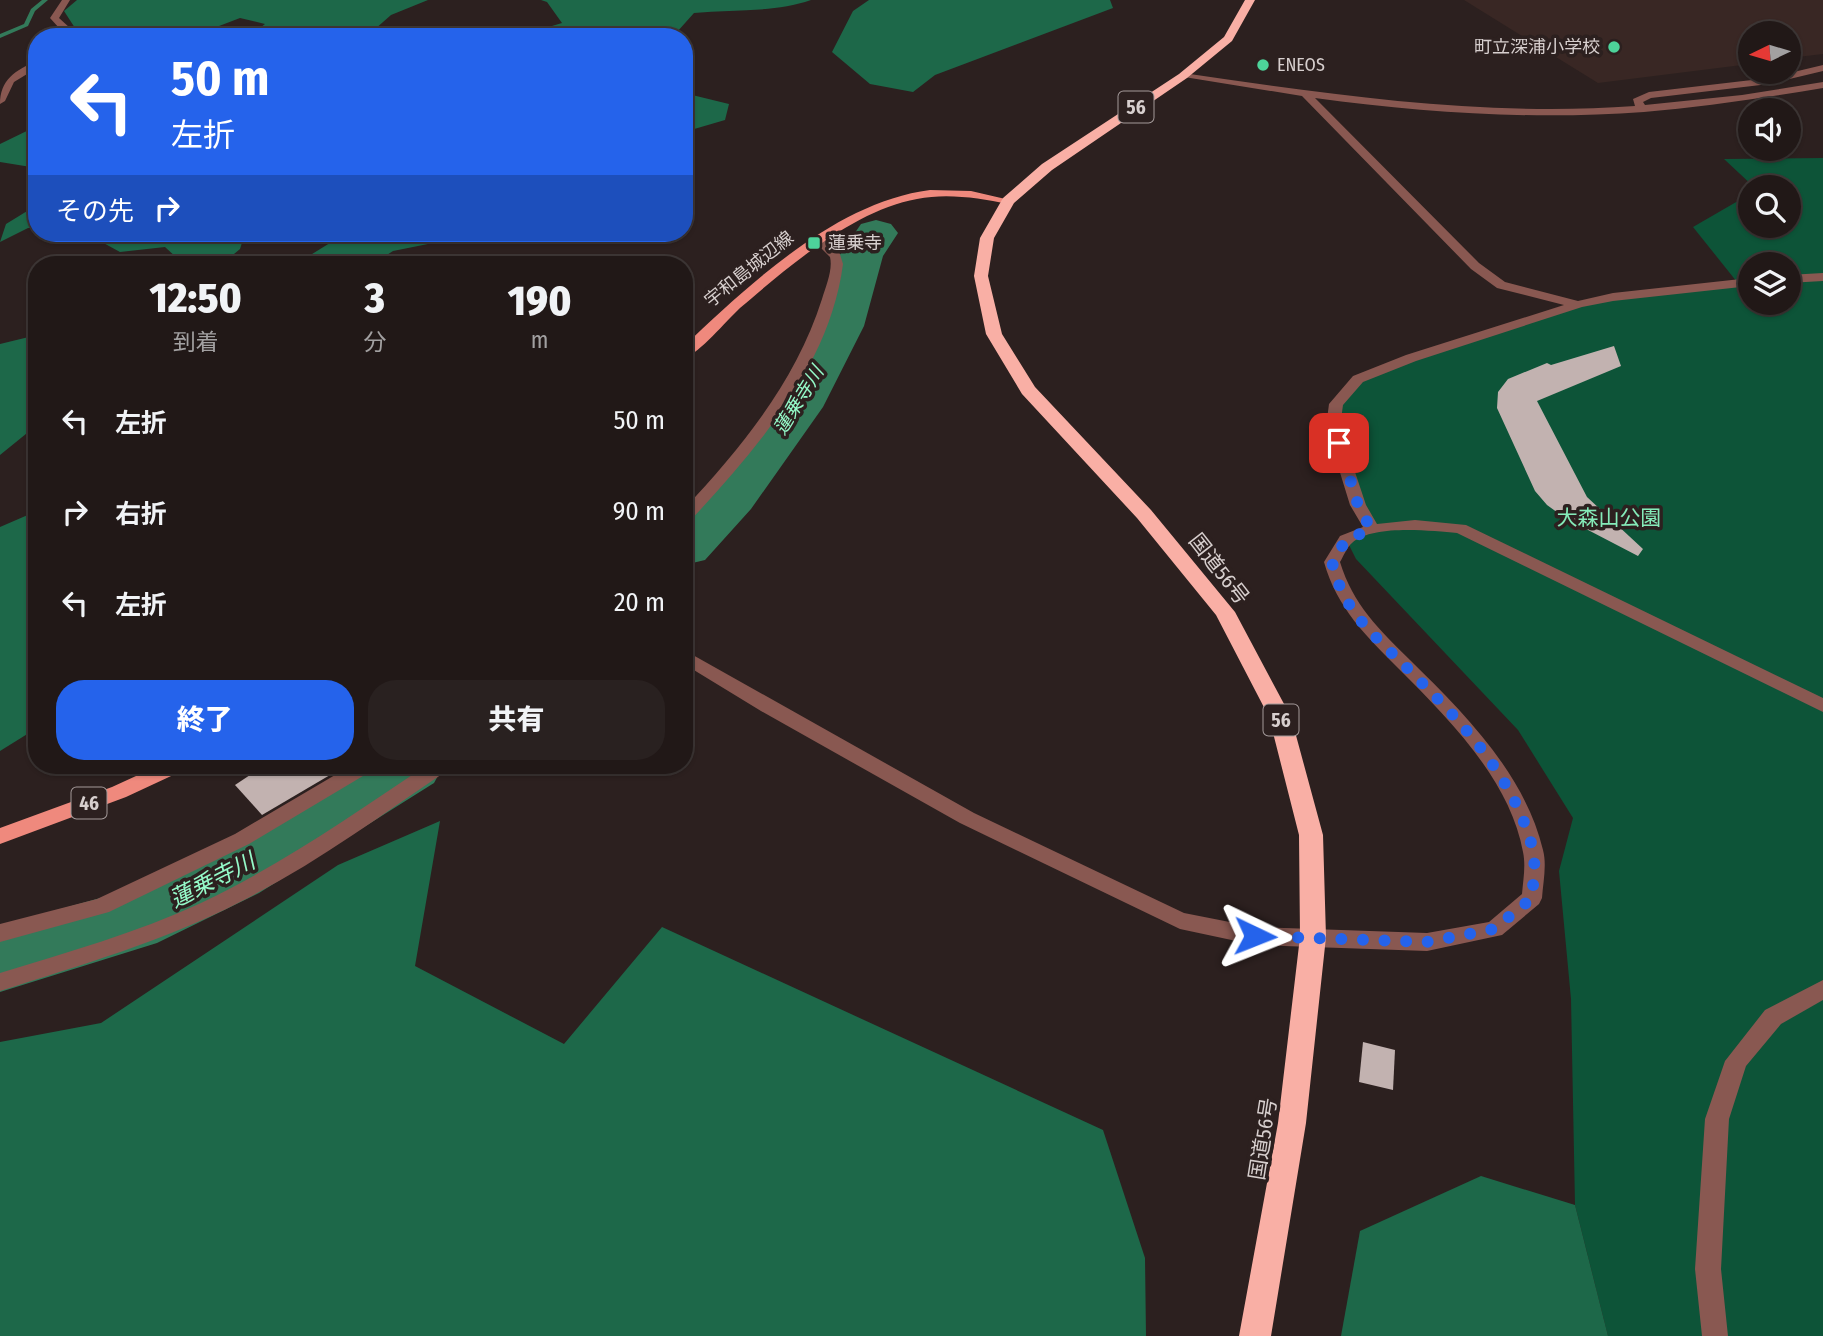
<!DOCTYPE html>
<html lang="ja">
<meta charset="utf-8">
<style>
:root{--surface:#211817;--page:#292120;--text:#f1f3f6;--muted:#a2a0a1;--line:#3e3736;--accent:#2563eb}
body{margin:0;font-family:"Fira Sans Condensed","Noto Sans JP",sans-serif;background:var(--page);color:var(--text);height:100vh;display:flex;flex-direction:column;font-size:26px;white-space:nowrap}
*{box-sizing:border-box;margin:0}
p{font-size:23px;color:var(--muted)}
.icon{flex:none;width:38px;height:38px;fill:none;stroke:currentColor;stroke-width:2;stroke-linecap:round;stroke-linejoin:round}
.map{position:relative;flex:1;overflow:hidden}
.drawer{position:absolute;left:28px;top:256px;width:665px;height:518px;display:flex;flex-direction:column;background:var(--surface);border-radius:28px;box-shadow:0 2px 5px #0004,0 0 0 2px var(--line)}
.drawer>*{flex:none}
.guide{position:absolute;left:28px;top:28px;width:665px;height:214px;border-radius:28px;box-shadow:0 2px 5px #0004,0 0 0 2px var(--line);background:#2563eb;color:#fff;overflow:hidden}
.needle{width:46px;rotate:265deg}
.tools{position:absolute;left:1738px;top:21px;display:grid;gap:14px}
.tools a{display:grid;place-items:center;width:63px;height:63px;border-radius:50%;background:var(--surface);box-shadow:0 2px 5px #0004,0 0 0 2px var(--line);font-size:35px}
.pin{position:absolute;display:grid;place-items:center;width:60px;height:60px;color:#fff;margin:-30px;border-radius:14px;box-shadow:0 4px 10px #0006}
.me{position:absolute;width:77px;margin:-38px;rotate:92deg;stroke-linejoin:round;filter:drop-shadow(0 0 5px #0008)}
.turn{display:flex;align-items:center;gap:24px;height:147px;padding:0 28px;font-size:32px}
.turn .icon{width:91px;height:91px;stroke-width:2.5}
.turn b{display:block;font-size:49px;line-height:60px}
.then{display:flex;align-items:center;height:66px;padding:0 28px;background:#0003;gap:14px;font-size:26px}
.eta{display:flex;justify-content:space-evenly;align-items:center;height:119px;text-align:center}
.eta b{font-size:42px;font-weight:800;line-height:49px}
.primary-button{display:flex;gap:14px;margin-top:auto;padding:14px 28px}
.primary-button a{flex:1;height:80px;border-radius:28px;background:var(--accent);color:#fff;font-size:28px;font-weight:800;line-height:80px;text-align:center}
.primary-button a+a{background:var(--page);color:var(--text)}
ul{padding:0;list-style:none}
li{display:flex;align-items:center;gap:21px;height:91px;padding:0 28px}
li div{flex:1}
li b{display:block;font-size:26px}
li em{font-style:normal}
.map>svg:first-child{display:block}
.built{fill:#392724}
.green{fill:#0d5438;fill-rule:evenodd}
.forest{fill:#1d6849}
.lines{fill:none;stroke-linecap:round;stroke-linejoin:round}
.stream{fill:#337a5a;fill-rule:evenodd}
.river{fill:#337a5a;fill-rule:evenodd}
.building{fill:#c2b2b0}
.minor{fill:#895851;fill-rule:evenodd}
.major{fill:#ef897d;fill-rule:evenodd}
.highway{fill:#f9afa5;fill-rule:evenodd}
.route{stroke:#2563eb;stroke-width:12;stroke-dasharray:0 21.6}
.poi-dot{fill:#4dd39a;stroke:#2c201f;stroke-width:2.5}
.labels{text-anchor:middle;stroke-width:7;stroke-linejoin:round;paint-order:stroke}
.far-poi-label{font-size:18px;fill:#d7cfce;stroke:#2c201f;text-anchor:start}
.far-street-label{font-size:18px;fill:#d7cfce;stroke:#2c201f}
.shield{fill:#2c201f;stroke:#a49a9a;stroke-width:2}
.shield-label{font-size:19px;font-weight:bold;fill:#d7cfce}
.far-water-label{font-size:19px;font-style:italic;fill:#95fac9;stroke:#2c201f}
.park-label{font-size:21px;fill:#85ebb9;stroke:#2c201f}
.street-label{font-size:21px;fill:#d7cfce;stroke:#2c201f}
.water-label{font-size:23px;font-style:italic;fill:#95fac9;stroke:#2c201f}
</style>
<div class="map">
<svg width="1823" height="1336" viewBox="0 0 1823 1336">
<rect width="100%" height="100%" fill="#2c201f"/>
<polygon class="built" points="1464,0 1823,0 1823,54 1789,58 1788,33 1750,33 1750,64 1598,83"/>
<path class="green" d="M1823,158v1178h-215l-33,-131 -4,-206 -12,-128 14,-53 -55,-88 -162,-171 -10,-20 25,-10 -27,-70 -8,-55 22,-25 221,-75 158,-22 -44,-55 57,-33v32h38v-39h-34l-30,-28zM1750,264h38v39h-38z"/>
<g class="forest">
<polygon points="77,0 428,0 391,15 366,37 248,37 265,24 240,18 193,36 73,37 75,28 64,11"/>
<path d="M541,0h270c-37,13 -78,9 -117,13l-17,19 -32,5h-130l47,-14 -15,-21z"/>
<polygon points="869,0 1110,0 1113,8 935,75 913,92 870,84 832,52 853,11"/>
<polygon points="684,93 729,104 725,120 684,132"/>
<polygon points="37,126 37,168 0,162 0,144"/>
<polygon points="37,205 37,228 28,228 0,242 6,224"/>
<polygon points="66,233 215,233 219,240 245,233 240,249 222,264 168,264 177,258 165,247 120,252 98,240 68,237"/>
<polygon points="346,233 463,233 448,240 393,251 373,264 296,264"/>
<polygon points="37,335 37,425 0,455 0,344"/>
<polygon points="37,511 37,728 0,751 0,527"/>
<polygon points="440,821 415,966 564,1044 662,927 1103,1130 1145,1258 1146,1336 0,1336 0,1042 101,1023 338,865"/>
<polygon points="1481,1176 1575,1205 1608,1336 1341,1336 1360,1231"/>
</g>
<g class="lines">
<polygon class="stream" points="42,0 48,0 35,11 28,26 0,38 0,34 24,24 31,9"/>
<g class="river">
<polygon points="876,220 891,224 898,233 883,256 864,326 823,407 751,509 705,560 684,565 684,513 711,485 773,403 816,326 839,256 861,224"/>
<polygon points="354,765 444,765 434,783 259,893 157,943 0,992 0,926 111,895 207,851"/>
</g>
</g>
<g class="building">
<polygon points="1614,346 1621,366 1537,401 1587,497 1643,549 1638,556 1565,518 1547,505 1535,491 1497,408 1498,392 1508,379 1547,363 1551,365"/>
<polygon points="265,765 347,765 262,815 235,785"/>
<polygon points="1363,1042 1395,1050 1393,1090 1359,1082"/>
</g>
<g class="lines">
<g class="minor">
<polygon points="62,0 70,0 59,18 70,28 70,37 60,37 60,29 50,18"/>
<path d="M37,61v7l-23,14 -9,19 -5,3c0,-24 15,-34 37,-43z"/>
<path d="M1823,65v6l-54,13 -118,14 -8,4 2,3 97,-10 81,-13v6c-59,10 -120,19 -179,24 -110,8 -220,1 -329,-14l164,165 26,19 73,19 35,-8 137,-15v8l-137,15 -31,6 -166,54 -53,21 -20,23 -3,22 26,78 11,19 38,-4 51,5 357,173v14l-366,-179c-26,-2 -84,-9 -105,10 -5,4 -9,14 -12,19 13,43 39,67 70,98 54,53 115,114 133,190 4,15 0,33 -1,48l-3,6 -37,31 -75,16 -172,-6 -75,-16 -220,-106 -199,-112 -77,-47v-14l290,163 210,100 71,14 172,6 62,-11 33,-28c1,-13 4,-28 1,-42 -13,-72 -74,-133 -124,-183 -33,-33 -62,-61 -75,-107l16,-26 23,-9 -13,-22 -24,-78 3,-23 24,-28 53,-21 158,-50 -67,-17 -26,-19 -169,-173 -124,-20 5,-3c151,22 299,44 452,33l-2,-7 16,-7 120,-14z"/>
<path d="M816,237h8l15,14 4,13c-13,101 -87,186 -154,258l-5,2v-15c58,-62 112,-128 138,-210 4,-13 11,-29 8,-42l-14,-14z"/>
<polygon points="1823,273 1823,281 1788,283 1788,275"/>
<polygon points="352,765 375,765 373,770 249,844 109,912 0,942 0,924 97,899 235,834"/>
<path d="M427,765h23l-2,5c-68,46 -134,95 -208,132 -76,39 -159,63 -240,89v-18c68,-21 136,-40 201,-70 80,-38 153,-89 226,-138z"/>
<polygon points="1823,980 1823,1000 1781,1024 1746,1066 1729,1119 1721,1269 1728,1336 1702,1336 1695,1269 1705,1119 1725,1061 1765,1010"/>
</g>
<g class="major">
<path d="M930,190l41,1 43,10 -6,3c-29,-6 -61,-11 -91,-5 -63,11 -129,68 -177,109 -14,13 -40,45 -56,50v-12c66,-62 152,-144 246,-156z"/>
<polygon points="160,765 186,765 184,770 126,797 0,844 0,828 112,787"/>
</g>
<polygon class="highway" points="1245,0 1255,0 1232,41 1187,78 1052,170 1014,203 994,238 988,276 1002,334 1035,387 1151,510 1235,612 1291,717 1323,835 1326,937 1306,1123 1271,1336 1239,1336 1278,1123 1300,937 1299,835 1269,717 1216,615 1137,518 1022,394 986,334 974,276 980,238 1003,198 1042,164 1179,74 1224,37"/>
</g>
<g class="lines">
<path class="route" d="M1255,936l172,6 67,-13 38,-31c1,-15 4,-34 1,-48 -19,-75 -76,-133 -129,-185 -34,-34 -61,-55 -72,-103l14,-22 25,-11 -13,-24 -19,-62"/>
</g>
<g class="poi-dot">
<circle cx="1614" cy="47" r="7"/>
<circle cx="1263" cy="65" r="7"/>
<rect x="807" y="236" width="14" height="14" rx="3.5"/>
</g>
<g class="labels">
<g class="far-poi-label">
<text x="1600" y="53" text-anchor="end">町立深浦小学校</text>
<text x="1277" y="71">ENEOS</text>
<text x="828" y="249">蓮乗寺</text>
</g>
<g class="far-street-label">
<text transform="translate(749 269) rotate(-39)" y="6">宇和島城辺線</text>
</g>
<g class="shield">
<rect x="1118.5" y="91.5" width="35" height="31" rx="5"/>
<rect x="1263.5" y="704.5" width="35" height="31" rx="5"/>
<rect x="71.5" y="787.5" width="35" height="31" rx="5"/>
</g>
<g class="shield-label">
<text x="1136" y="114">56</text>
<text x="1281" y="727">56</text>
<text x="89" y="810">46</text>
</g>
<g class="far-water-label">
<text transform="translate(798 400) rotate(-58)" y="7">蓮乗寺川</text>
</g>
<g class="park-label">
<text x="1609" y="525">大森山公園</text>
</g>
<g class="street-label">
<text transform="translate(1219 569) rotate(52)" y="7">国道56号</text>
<text transform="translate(1263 1139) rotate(-81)" y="7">国道56号</text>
</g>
<g class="water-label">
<text transform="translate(212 880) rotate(-27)" y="8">蓮乗寺川</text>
</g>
</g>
</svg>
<div class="tools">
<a><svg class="needle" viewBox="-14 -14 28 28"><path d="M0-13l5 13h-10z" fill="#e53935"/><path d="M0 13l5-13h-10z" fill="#a2a0a1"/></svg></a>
<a><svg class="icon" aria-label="sound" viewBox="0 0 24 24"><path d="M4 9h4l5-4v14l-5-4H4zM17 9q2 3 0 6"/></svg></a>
<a><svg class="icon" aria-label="search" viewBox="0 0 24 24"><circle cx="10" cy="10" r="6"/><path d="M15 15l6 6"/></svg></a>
<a><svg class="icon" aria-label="layers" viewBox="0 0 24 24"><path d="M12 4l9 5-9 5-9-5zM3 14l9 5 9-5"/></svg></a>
</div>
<div class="pin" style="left:1339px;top:443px;background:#d93025"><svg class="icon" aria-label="arrive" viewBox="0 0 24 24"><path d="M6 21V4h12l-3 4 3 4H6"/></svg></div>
<svg class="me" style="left:1255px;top:936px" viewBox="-20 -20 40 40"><path d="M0-17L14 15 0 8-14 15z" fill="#2563eb" stroke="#fff" stroke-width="4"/></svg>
<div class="guide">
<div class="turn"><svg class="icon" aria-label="left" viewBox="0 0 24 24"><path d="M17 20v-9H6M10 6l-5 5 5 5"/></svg><div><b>50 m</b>左折</div></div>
<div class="then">その先<svg class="icon" aria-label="right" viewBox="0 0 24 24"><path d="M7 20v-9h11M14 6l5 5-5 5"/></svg></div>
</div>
<section class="drawer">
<div class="eta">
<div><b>12:50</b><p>到着</p></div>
<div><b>3</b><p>分</p></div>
<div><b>190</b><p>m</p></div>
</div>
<ul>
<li><svg class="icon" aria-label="left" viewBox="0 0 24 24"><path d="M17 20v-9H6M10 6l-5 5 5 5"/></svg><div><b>左折</b></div><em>50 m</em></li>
<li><svg class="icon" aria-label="right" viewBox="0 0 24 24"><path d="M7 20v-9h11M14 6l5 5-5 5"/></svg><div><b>右折</b></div><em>90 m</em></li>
<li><svg class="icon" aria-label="left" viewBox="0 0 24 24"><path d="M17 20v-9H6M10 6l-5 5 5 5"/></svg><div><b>左折</b></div><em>20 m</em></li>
</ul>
<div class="primary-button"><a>終了</a><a>共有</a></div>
</section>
</div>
